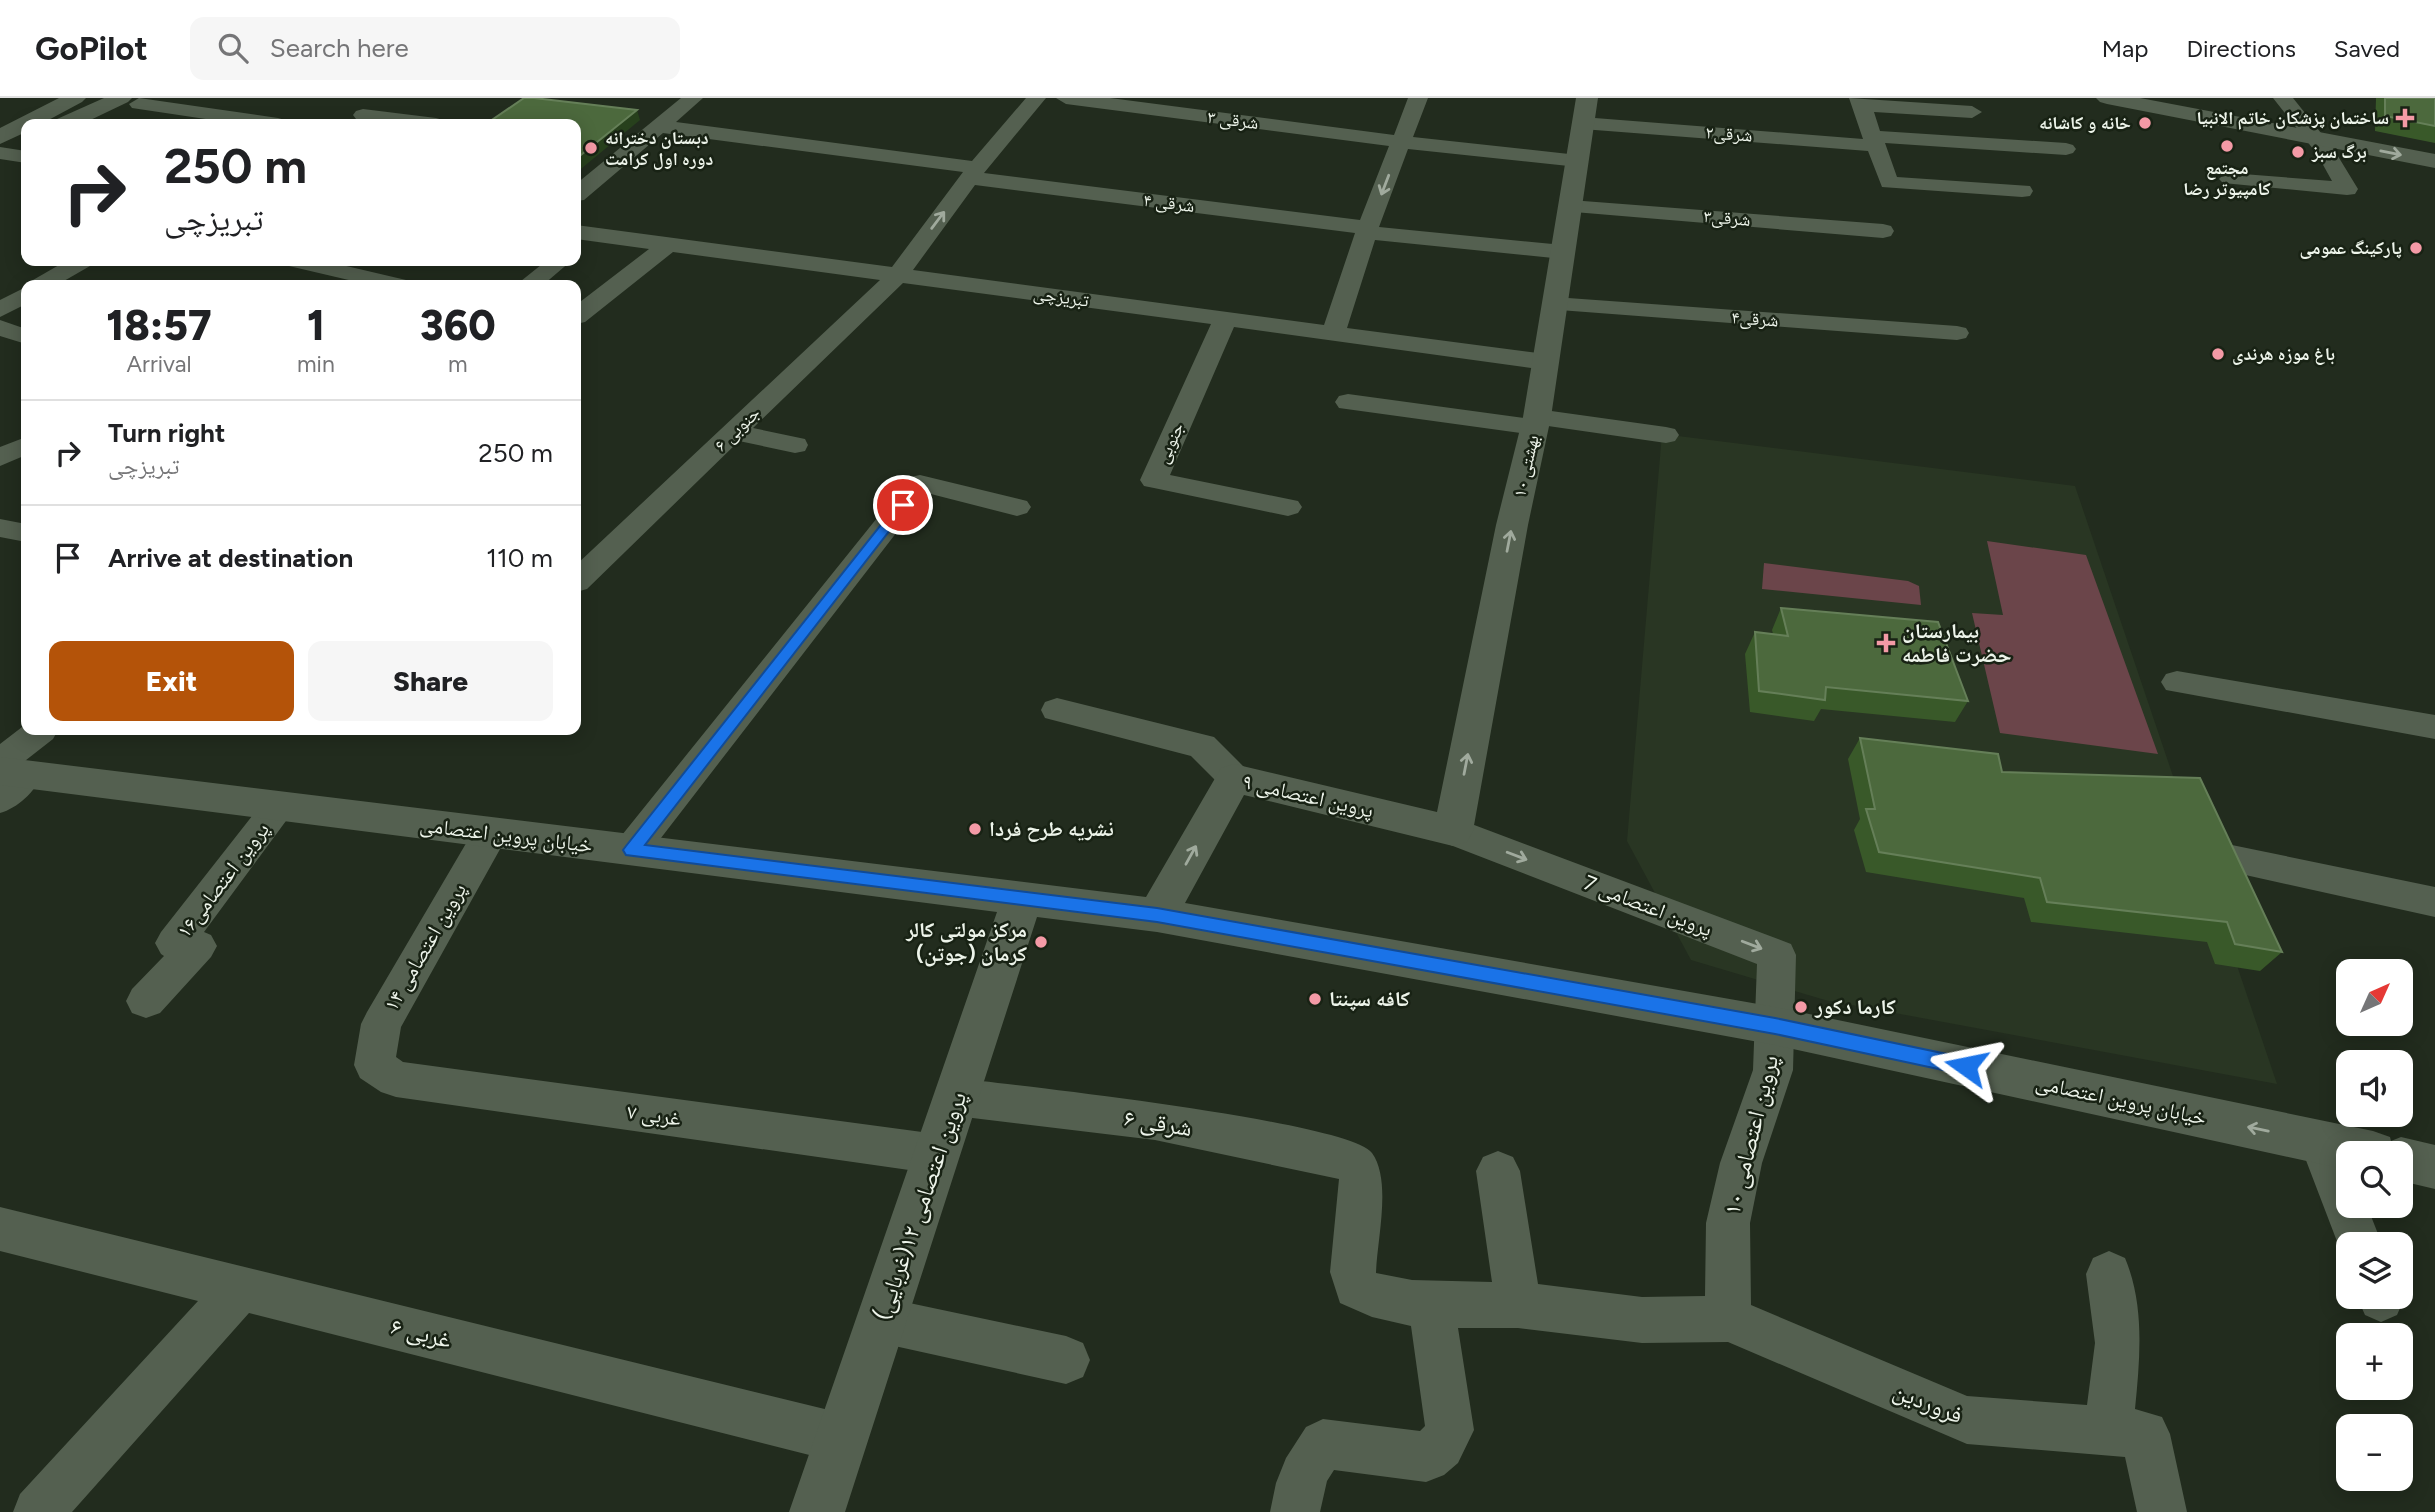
<!DOCTYPE html>
<meta charset="utf-8">
<style>
:root{--surface:#fff;--page:#f6f6f6;--text:#202124;--muted:#757577;--line:#e0e0e0;--accent:#b45309}
body{margin:0;font-family:Figtree,"Noto Naskh Arabic",sans-serif;background:var(--page);color:var(--text);height:100vh;display:flex;flex-direction:column;font-size:26px;white-space:nowrap}
*{box-sizing:border-box;margin:0}
p{font-size:23px;color:var(--muted)}
.icon{flex:none;width:38px;height:38px;fill:none;stroke:currentColor;stroke-width:2;stroke-linecap:round;stroke-linejoin:round}
.map{position:relative;flex:1;overflow:hidden}
.sheet{position:absolute;left:21px;top:182px;width:560px;height:455px;display:flex;flex-direction:column;background:var(--surface);border-radius:14px;box-shadow:0 4px 18px #0003}
.sheet>*{flex:none}
.guide{position:absolute;left:21px;top:21px;width:560px;height:147px;border-radius:14px;box-shadow:0 4px 18px #0003;background:#fff;color:var(--text);overflow:hidden}
.needle{width:46px;rotate:45deg}
.controls{position:absolute;left:2336px;top:861px;display:grid;gap:14px}
.controls a{display:grid;place-items:center;width:77px;height:77px;border-radius:14px;background:var(--surface);box-shadow:0 4px 18px #0003;font-size:35px}
.pin{position:absolute;display:grid;place-items:center;width:60px;height:60px;color:#fff;margin:-30px;border:4px solid #fff;border-radius:50%;box-shadow:0 2px 7px #0007}
.me{position:absolute;width:77px;margin:-38px;rotate:282deg;stroke-linejoin:round;filter:drop-shadow(0 0 5px #0008)}
.turn{display:flex;align-items:center;gap:24px;height:147px;padding:0 28px;font-size:32px}
.turn .icon{width:91px;height:91px;stroke-width:2.5}
.turn b{display:block;font-size:49px;line-height:60px}
.eta{display:flex;justify-content:space-evenly;align-items:center;height:119px;text-align:center}
.eta b{font-size:42px;font-weight:800;line-height:49px}
.action{display:flex;gap:14px;margin-top:auto;padding:14px 28px}
.action a{flex:1;height:80px;border-radius:14px;background:var(--accent);color:#fff;font-size:28px;font-weight:800;line-height:80px;text-align:center}
.action a+a{background:var(--page);color:var(--text)}
ul{padding:0;list-style:none}
li{display:flex;align-items:center;gap:21px;height:105px;padding:0 28px;border-top:2px solid var(--line)}
li div{flex:1}
li b{display:block;font-size:26px}
li em{font-style:normal}
header{display:flex;align-items:center;gap:42px;box-sizing:border-box;height:98px;padding:0 35px;background:var(--surface);border-bottom:2px solid var(--line)}
header strong{font-size:33px}
nav{display:flex;gap:38px;margin-inline-start:auto;font-size:24px}
.search{width:490px;height:63px;background:var(--page);display:flex;align-items:center;gap:18px;box-sizing:border-box;padding:0 24px;border-radius:14px;color:var(--muted);font-size:26px}
.map>svg:first-child{display:block}
.built{fill:#293623}
.green{fill:#6b454a}
.lines{fill:none;stroke-linecap:round;stroke-linejoin:round}
.minor{fill:#546050;fill-rule:evenodd}
.tertiary{fill:#546050;fill-rule:evenodd}
.secondary{fill:#546050;fill-rule:evenodd}
.wall{fill:#395929}
.shaded-wall{fill:#27401c}
.building{fill:#4c693d;stroke:#657f58;stroke-width:2}
.oneway{stroke:#a0aa9d}
.route{fill:#1a73e8;stroke:#114b97;stroke-width:2}
.poi-dot{fill:#f49aa6;stroke:#182214;stroke-width:2.5}
.labels{text-anchor:middle;stroke-width:5;stroke-linejoin:round;paint-order:stroke}
.far-poi-label{font-size:18px;font-weight:bold;fill:#edf4ea;stroke:#182214;text-anchor:end}
.far-street-label{font-size:18px;fill:#edf4ea;stroke:#182214}
.poi-label{font-size:21px;font-weight:bold;fill:#edf4ea;stroke:#182214;text-anchor:start}
.street-label{font-size:21px;fill:#edf4ea;stroke:#182214}
.near-street-label{font-size:24px;fill:#edf4ea;stroke:#182214}
</style>
<header>
<strong>GoPilot</strong>
<div class="search"><svg class="icon" aria-label="search" viewBox="0 0 24 24"><circle cx="10" cy="10" r="6"/><path d="M15 15l6 6"/></svg>Search here</div>
<nav><a>Map</a><a>Directions</a><a>Saved</a></nav>
</header>
<div class="map">
<svg width="2435" height="1414" viewBox="0 0 2435 1414">
<rect width="100%" height="100%" fill="#222c1e"/>
<polygon class="built" points="1662,336 2075,388 2277,986 1825,902 1691,862 1627,743"/>
<g class="green">
<polygon points="1987,443 2086,457 2158,656 2000,635 1972,515 2003,517"/>
<polygon points="1764,465 1908,483 1919,488 1921,507 1762,491"/>
</g>
<g class="lines">
<g class="minor">
<polygon points="139,0 278,20 285,22 288,26 239,26 132,10 129,6"/>
<path d="M681,0h22l-27,24 296,39 54,-63h20l-62,75 376,47 29,-74 -323,-42 -10,-6h54l284,37 14,-37h20l-15,39 165,18 7,2 3,4 -3,4 -7,2 -170,-18 -29,78 184,18 8,2 3,5 -3,5 -8,2 -188,-19 -28,88 199,26 9,3 4,5 -4,5 -9,3 -312,-43 -64,148 128,26 4,6 -4,6 -10,3 -134,-28 -10,-2 -4,-6 71,-156 -308,-41 -150,145 52,11 3,6 -3,6 -10,2 -56,-12 -152,148 -11,3v-27l304,-285 -207,-28 -88,70 -9,2v-19l73,-56 -73,-10v-14l316,42 71,-95 -300,-39 -79,67 -8,1v-17zM975,87l380,48 -31,92 -411,-55z"/>
<polygon points="1849,0 1972,8 1982,14 1972,20 1874,14 1880,33 2066,45 2073,47 2076,51 2073,55 2066,57 1885,45 1897,79 2030,88 2033,93 2030,98 2022,99 1882,89 1868,53 1582,31 1575,29 1572,25 1575,21 1582,19 1863,41"/>
<polygon points="2273,0 2293,0 2333,50 2358,91 2355,96 2347,97 2223,85 2219,81 2223,77 2230,75 2332,83 2317,56"/>
<polygon points="363,11 436,20 443,22 446,26 390,26 356,21 353,17 356,13"/>
<polygon points="0,49 26,53 26,65 0,61"/>
<polygon points="1570,102 1883,126 1891,128 1894,133 1891,138 1883,140 1562,113 1559,108 1562,103"/>
<polygon points="66,163 93,163 90,168 57,187 29,187 33,182"/>
<polygon points="286,163 325,163 406,182 410,187 370,187 289,168"/>
<polygon points="546,163 571,163 543,187 516,187"/>
<polygon points="26,189 26,206 0,219 0,202"/>
<polygon points="1554,199 1957,228 1966,230 1969,235 1966,240 1957,242 1546,211 1542,206 1546,201"/>
<polygon points="0,222 26,231 26,246 0,238"/>
<polygon points="1348,296 1524,320 1528,313 1537,311 1666,329 1675,331 1679,337 1675,343 1666,345 1548,328 1544,335 1535,337 1339,310 1335,304 1339,298"/>
<polygon points="26,339 26,357 0,368 0,349"/>
<polygon points="920,377 1027,403 1031,409 1027,415 1017,418 927,395 644,762 631,766 618,762 613,752 618,742 910,379"/>
<polygon points="0,421 26,426 26,444 0,439"/>
<polygon points="2177,573 2435,617 2435,641 2166,592 2161,584 2166,576"/>
<polygon points="1057,600 1214,639 1246,671 1251,680 1246,689 1234,693 1222,689 1191,658 1045,620 1041,612 1045,604"/>
<path d="M26,626v6h32l-5,9 -32,25 17,2 5,9c-9,17 -25,33 -43,38v-34l7,-6 -7,2v-31z"/>
<polygon points="279,695 291,699 297,708 204,834 211,837 217,848 211,859 160,915 146,920 132,915 126,903 132,891 164,858 161,856 155,845 161,834 267,699"/>
<path d="M1453,719l338,127 5,11 -3,115 -31,93 -12,60 1,82 216,91 120,9 8,-62 -9,-69 7,-16 16,-7 16,7c20,48 15,100 10,151l27,8 8,17 17,78h-50l-12,-55 -158,-13 -239,-102 -86,1 -124,-15h-60l16,102 -16,33 -14,12 -18,7 -92,-12 -7,11 -7,31h-50l6,-29 10,-25 20,-31 17,-8 97,12 5,-5 -14,-100 -39,-9 -32,-14 -10,-31 9,-93 -184,-39 -199,-24 -15,-6 -6,-13 6,-13 15,-6c58,7 392,43 416,75 20,28 5,86 4,120l36,7 80,2 -16,-111 7,-14 15,-6 15,6 7,14 18,113 104,13 63,-1 1,-73 14,-60 33,-93 4,-106 -317,-123 -5,-10 5,-10z"/>
<polygon points="491,721 504,725 509,735 401,929 396,959 403,964 937,1036 952,1042 958,1056 952,1070 937,1076 396,999 381,994 360,980 354,967 361,926 367,914 478,725"/>
<polygon points="2227,746 2435,789 2435,819 2214,770 2209,760 2214,750"/>
<polygon points="2320,1024 2335,1030 2348,1062 2348,1108 2367,1108 2382,1146 2348,1146 2348,1163 2344,1162 2338,1146 2299,1044 2305,1030"/>
<polygon points="0,1109 841,1315 858,1323 866,1340 858,1357 841,1365 249,1215 72,1414 13,1414 20,1396 198,1203 0,1153"/>
<polygon points="2401,1194 2404,1201 2397,1217 2381,1224 2365,1217 2357,1199 2401,1199"/>
<polygon points="881,1199 1066,1238 1083,1245 1090,1262 1083,1279 1066,1286 881,1245 865,1238 858,1222 865,1206"/>
</g>
<polygon class="tertiary" points="1576,0 1598,0 1551,319 1528,427 1473,733 1467,744 1453,748 1244,697 1185,805 1775,909 2373,1033 2390,1039 2391,1043 2401,1039 2435,1047 2435,1091 2401,1083 2401,1055 2348,1055 2348,1072 1775,947 1157,834 1037,819 845,1414 789,1414 997,814 0,687 0,659 1146,799 1221,670 1234,666 1437,714 1496,427 1523,319"/>
<g class="secondary">
<polygon points="59,0 86,0 82,4 41,26 26,26 26,34 0,46 0,30"/>
<polygon points="104,0 132,0 128,4 82,26 54,26 57,21"/>
<polygon points="2096,0 2140,0 2435,56 2435,70 2107,6 2100,4"/>
</g>
</g>
<g class="wall">
<polygon points="2376,0 2435,0 2435,45 2375,33"/>
<polygon points="1781,510 1968,603 1955,624 1821,611 1814,623 1750,614 1745,556 1755,534 1773,536 1772,532"/>
<polygon points="1860,640 2002,674 2282,854 2260,873 2215,866 2207,844 2031,824 2024,800 1866,774 1854,732 1860,721 1848,661"/>
</g>
<polygon class="shaded-wall" points="637,12 640,22 576,75 576,61"/>
<g class="building">
<polygon points="524,0 534,0 637,12 576,61 576,26 486,26"/>
<polygon points="2385,0 2435,0 2435,28 2385,18"/>
<polygon points="1781,510 1938,524 1968,603 1826,589 1825,602 1759,593 1755,534 1788,538"/>
<polygon points="1860,640 1998,656 2002,674 2200,680 2282,854 2235,846 2227,824 2047,804 2040,780 1879,754 1866,711 1875,711"/>
</g>
<defs><path id="oneway-shaft" d="M-6 0H5M1.5-3L5.5 0L1.5 3" fill="none" stroke-width="1.6" stroke-linecap="round" stroke-linejoin="round" transform="scale(1.75)"/></defs>
<g class="oneway">
<use href="#oneway-shaft" transform="translate(2391 55) rotate(11)"/>
<use href="#oneway-shaft" transform="translate(1385 87) rotate(111)"/>
<use href="#oneway-shaft" transform="translate(938 122) rotate(-53)"/>
<use href="#oneway-shaft" transform="translate(1509 443) rotate(-79)"/>
<use href="#oneway-shaft" transform="translate(1466 666) rotate(-79)"/>
<use href="#oneway-shaft" transform="translate(1191 757) rotate(-61)"/>
<use href="#oneway-shaft" transform="translate(1517 758) rotate(21)"/>
<use href="#oneway-shaft" transform="translate(1752 847) rotate(21)"/>
<use href="#oneway-shaft" transform="translate(2258 1031) rotate(-168)"/>
</g>
<polygon class="route" points="903,403 910,407 908,409 645,747 1157,810 1775,920 1966,960 1972,963 1975,968 1972,974 1966,977 1775,936 1157,824 626,757 623,752 626,748 899,404"/>
<g class="poi-dot">
<path d="M2401.5 9.5h7v7h7v7h-7v7h-7v-7h-7v-7h7z"/>
<circle cx="2145" cy="25" r="7"/>
<circle cx="2227" cy="48" r="7"/>
<circle cx="591" cy="50" r="7"/>
<circle cx="2298" cy="54" r="7"/>
<circle cx="2416" cy="150" r="7"/>
<circle cx="2218" cy="256" r="7"/>
<path d="M1882.5 534.5h7v7h7v7h-7v7h-7v-7h-7v-7h7z"/>
<circle cx="975" cy="731" r="7"/>
<circle cx="1041" cy="844" r="7"/>
<circle cx="1315" cy="901" r="7"/>
<circle cx="1801" cy="909" r="7"/>
</g>
<g class="labels">
<g class="far-poi-label">
<text x="2389" y="26">ساختمان پزشکان خاتم الانبیا</text>
<text x="2131" y="31">خانه و کاشانه</text>
<text x="605" y="46" text-anchor="start">دبستان دخترانه<tspan x="605" dy="21">دوره اول کرامت</tspan></text>
<text x="2312" y="60" text-anchor="start">برگ سبز</text>
<text x="2227" y="76" text-anchor="middle">مجتمع<tspan x="2227" dy="21">کامپیوتر رضا</tspan></text>
<text x="2402" y="156">پارکینگ عمومی</text>
<text x="2232" y="262" text-anchor="start">باغ موزه هرندی</text>
</g>
<g class="far-street-label">
<text transform="translate(1233 22) rotate(7)" y="6">شرقی ۳</text>
<text transform="translate(1729 36) rotate(4)" y="6">شرقی۲</text>
<text transform="translate(1169 105) rotate(7)" y="6">شرقی ۴</text>
<text transform="translate(1727 120) rotate(5)" y="6">شرقی۳</text>
<text transform="translate(1061 199) rotate(8)" y="6">تبریزچی</text>
<text transform="translate(1755 221) rotate(4)" y="6">شرقی۴</text>
<text transform="translate(737 331) rotate(-44)" y="6">جنوبی ۶</text>
<text transform="translate(1170 345) rotate(-66)" y="6">جنوبی</text>
<text transform="translate(1526 368) rotate(-77)" y="6">بهشتی ۱۰</text>
</g>
<g class="poi-label">
<text x="1902" y="540">بیمارستان<tspan x="1902" dy="24">حضرت فاطمه</tspan></text>
<text x="989" y="738">نشریه طرح فردا</text>
<text x="1027" y="839" text-anchor="end">مرکز مولتی کالر<tspan x="1027" dy="24">کرمان (جوتن)</tspan></text>
<text x="1329" y="908">کافه سپنتا</text>
<text x="1815" y="916">کارما دکور</text>
</g>
<g class="street-label">
<text transform="translate(1308 698) rotate(13)" y="7">پروین اعتصامی ۹</text>
<text transform="translate(506 737) rotate(7)" y="7">خیابان پروین اعتصامی</text>
<text transform="translate(223 782) rotate(-53)" y="7">پروین اعتصامی۱۶</text>
<text transform="translate(1648 808) rotate(21)" y="7">پروین اعتصامی 7</text>
<text transform="translate(425 849) rotate(-60)" y="7">پروین اعتصامی ۱۴</text>
<text transform="translate(2121 1002) rotate(12)" y="7">خیابان پروین اعتصامی</text>
<text transform="translate(654 1017) rotate(8)" y="7">غربی ۷</text>
</g>
<g class="near-street-label">
<text transform="translate(1158 1025) rotate(9)" y="8">شرقی ۶</text>
<text transform="translate(1751 1037) rotate(-76)" y="8">پروین اعتصامی ۱۰</text>
<text transform="translate(920 1108) rotate(-71)" y="8">پروین اعتصامی ۱۲(غربایی)</text>
<text transform="translate(421 1235) rotate(14)" y="8">غربی ۶</text>
<text transform="translate(1928 1305) rotate(22)" y="8">فروردین</text>
</g>
</g>
</svg>
<div class="controls">
<a><svg class="needle" viewBox="-14 -14 28 28"><path d="M0-13l5 13h-10z" fill="#e53935"/><path d="M0 13l5-13h-10z" fill="#757577"/></svg></a>
<a><svg class="icon" aria-label="sound" viewBox="0 0 24 24"><path d="M4 9h4l5-4v14l-5-4H4zM17 9q2 3 0 6"/></svg></a>
<a><svg class="icon" aria-label="search" viewBox="0 0 24 24"><circle cx="10" cy="10" r="6"/><path d="M15 15l6 6"/></svg></a>
<a><svg class="icon" aria-label="layers" viewBox="0 0 24 24"><path d="M12 4l9 5-9 5-9-5zM3 14l9 5 9-5"/></svg></a>
<a>+</a>
<a>−</a>
</div>
<div class="pin" style="left:903px;top:407px;background:#d93025"><svg class="icon" aria-label="arrive" viewBox="0 0 24 24"><path d="M6 21V4h12l-3 4 3 4H6"/></svg></div>
<svg class="me" style="left:1966px;top:968px" viewBox="-20 -20 40 40"><path d="M0-17L14 15 0 8-14 15z" fill="#1a73e8" stroke="#fff" stroke-width="4"/></svg>
<div class="guide">
<div class="turn"><svg class="icon" aria-label="right" viewBox="0 0 24 24"><path d="M7 20v-9h11M14 6l5 5-5 5"/></svg><div><b>250 m</b>تبریزچی</div></div>
</div>
<section class="sheet">
<div class="eta">
<div><b>18:57</b><p>Arrival</p></div>
<div><b>1</b><p>min</p></div>
<div><b>360</b><p>m</p></div>
</div>
<ul>
<li><svg class="icon" aria-label="right" viewBox="0 0 24 24"><path d="M7 20v-9h11M14 6l5 5-5 5"/></svg><div><b>Turn right</b><p>تبریزچی</p></div><em>250 m</em></li>
<li><svg class="icon" aria-label="arrive" viewBox="0 0 24 24"><path d="M6 21V4h12l-3 4 3 4H6"/></svg><div><b>Arrive at destination</b></div><em>110 m</em></li>
</ul>
<div class="action"><a>Exit</a><a>Share</a></div>
</section>
</div>
